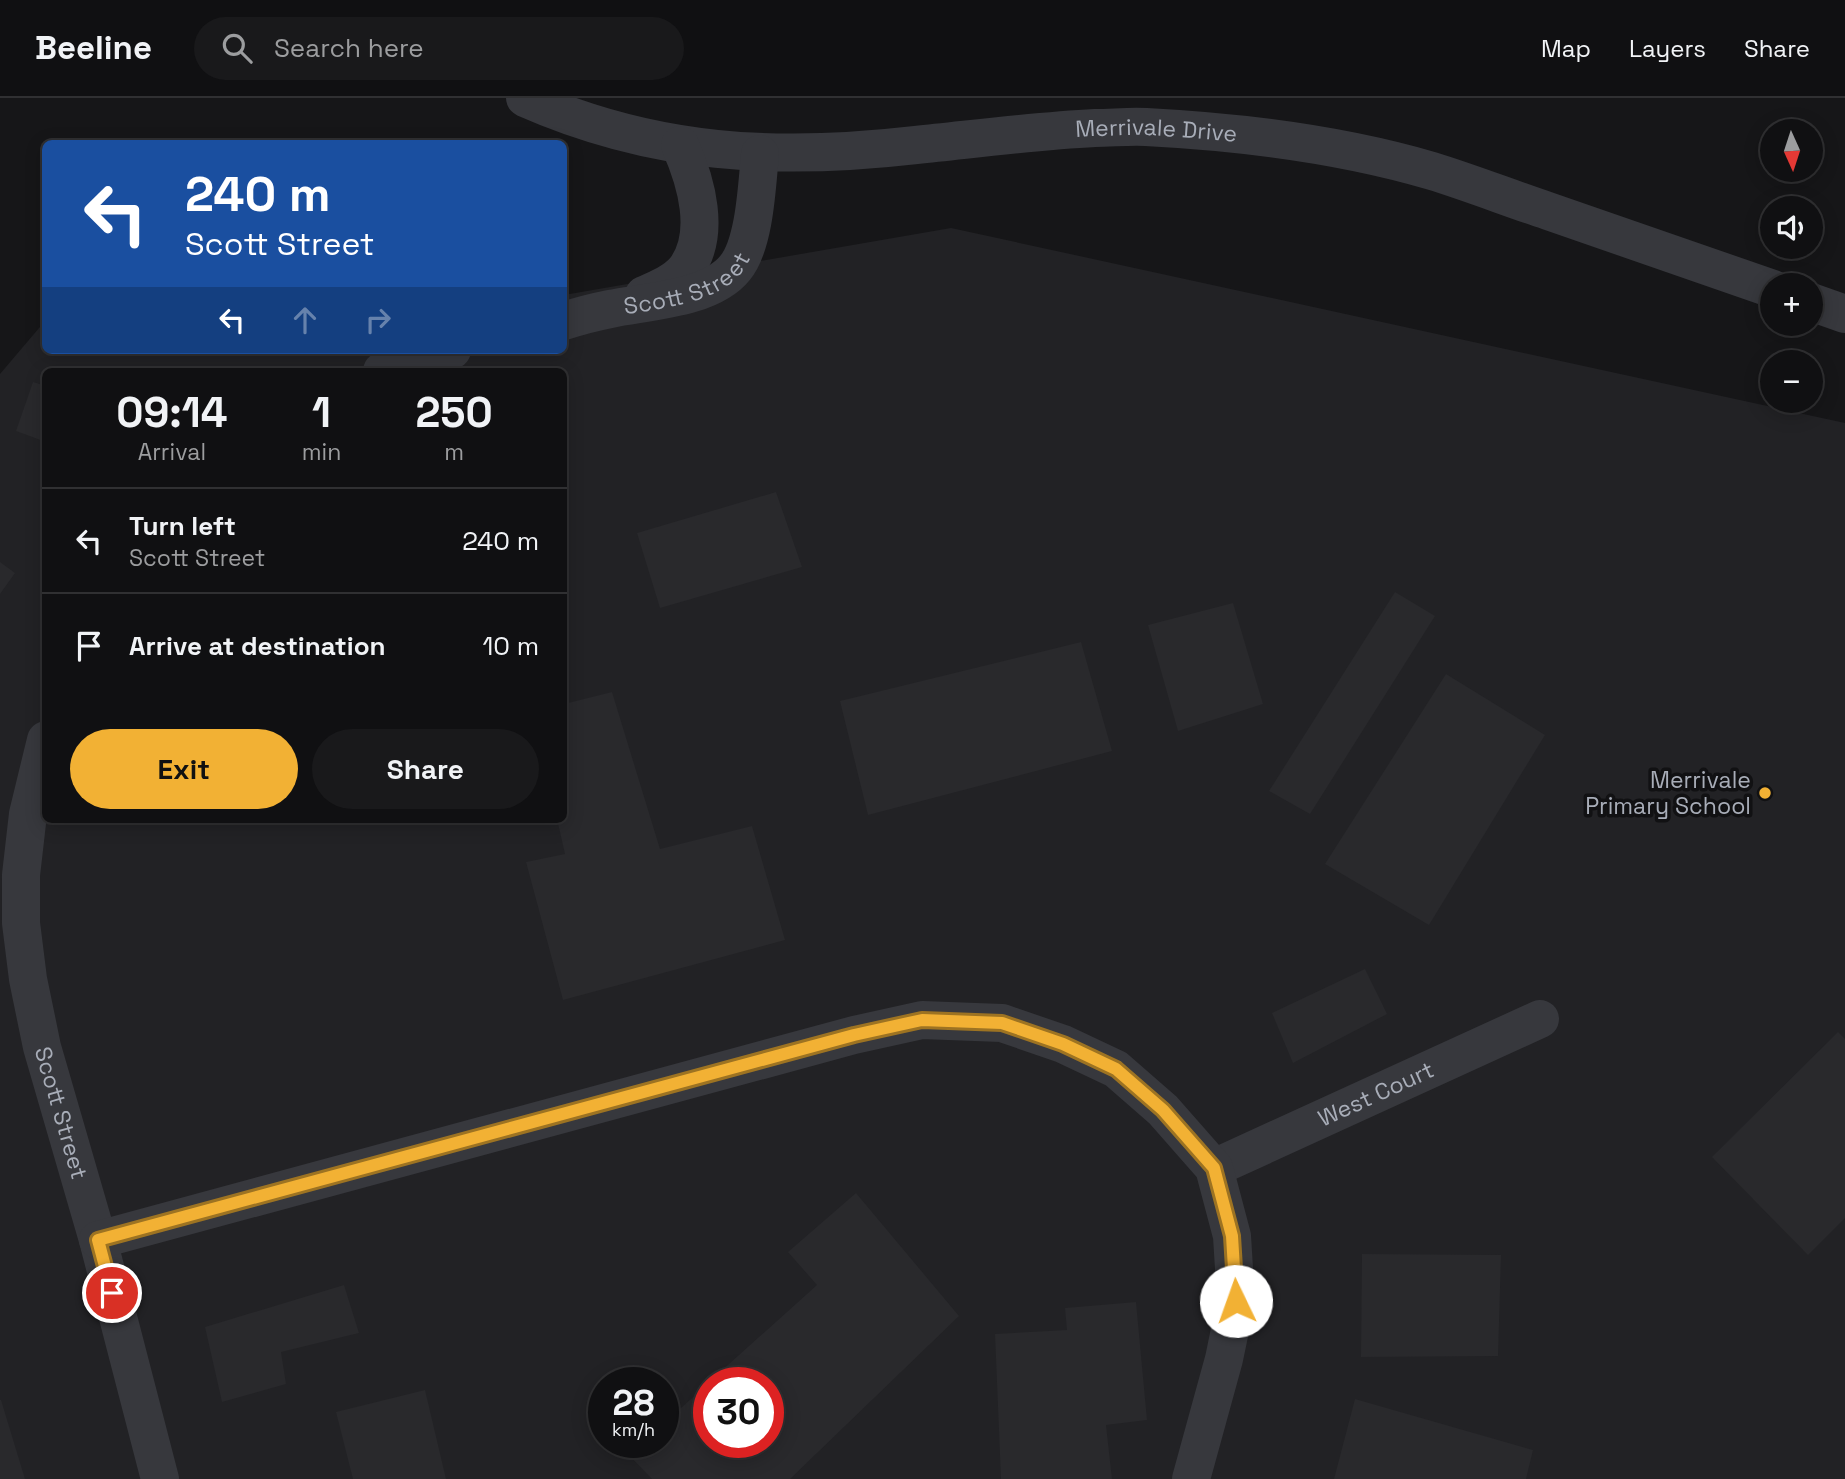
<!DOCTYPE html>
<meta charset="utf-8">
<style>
:root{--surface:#101012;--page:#19191b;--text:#f1f3f6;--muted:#9c9d9f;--line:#303032;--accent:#f2b134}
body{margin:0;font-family:"Space Grotesk",sans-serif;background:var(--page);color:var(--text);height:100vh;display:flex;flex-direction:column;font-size:26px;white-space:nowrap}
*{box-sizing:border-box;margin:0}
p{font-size:23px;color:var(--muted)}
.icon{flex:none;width:38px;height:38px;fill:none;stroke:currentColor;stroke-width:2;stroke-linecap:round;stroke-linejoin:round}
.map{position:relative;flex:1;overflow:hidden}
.sheet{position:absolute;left:42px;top:270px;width:525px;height:455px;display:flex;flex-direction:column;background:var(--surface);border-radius:10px;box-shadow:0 4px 18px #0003,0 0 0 2px var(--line)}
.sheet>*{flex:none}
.guide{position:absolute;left:42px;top:42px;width:525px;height:214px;border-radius:10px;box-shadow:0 4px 18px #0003,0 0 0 2px var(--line);background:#1a4fa0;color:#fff;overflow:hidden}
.needle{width:46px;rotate:177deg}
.tools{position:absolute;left:1760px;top:21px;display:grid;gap:14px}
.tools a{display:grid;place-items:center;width:63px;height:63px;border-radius:50%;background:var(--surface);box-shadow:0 4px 18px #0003,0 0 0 2px var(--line);font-size:35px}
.speed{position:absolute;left:588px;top:1269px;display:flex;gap:14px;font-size:35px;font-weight:700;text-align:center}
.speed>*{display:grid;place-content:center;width:91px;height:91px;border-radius:50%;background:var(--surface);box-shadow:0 4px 18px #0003,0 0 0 2px var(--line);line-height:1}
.speed small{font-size:18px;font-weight:400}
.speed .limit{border:10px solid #d22;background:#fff;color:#111}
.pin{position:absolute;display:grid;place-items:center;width:60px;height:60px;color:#fff;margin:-30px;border:4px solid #fff;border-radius:50%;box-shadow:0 2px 7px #0007}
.me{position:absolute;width:77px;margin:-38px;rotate:357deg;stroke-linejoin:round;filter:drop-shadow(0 0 5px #0008)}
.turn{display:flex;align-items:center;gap:24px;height:147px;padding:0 28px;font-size:32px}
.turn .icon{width:91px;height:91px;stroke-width:2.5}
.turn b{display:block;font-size:49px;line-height:60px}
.lanes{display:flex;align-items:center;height:66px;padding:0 28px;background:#0003;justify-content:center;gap:35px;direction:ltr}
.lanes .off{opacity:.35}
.eta{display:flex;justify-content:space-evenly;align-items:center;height:119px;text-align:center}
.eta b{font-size:42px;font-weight:700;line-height:49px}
.button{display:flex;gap:14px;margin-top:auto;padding:14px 28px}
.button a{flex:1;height:80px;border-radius:42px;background:var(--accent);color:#111;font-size:28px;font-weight:700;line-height:80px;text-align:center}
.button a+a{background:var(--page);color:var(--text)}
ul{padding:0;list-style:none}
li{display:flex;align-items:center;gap:21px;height:105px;padding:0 28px;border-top:2px solid var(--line)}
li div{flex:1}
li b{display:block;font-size:26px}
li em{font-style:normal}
header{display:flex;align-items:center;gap:42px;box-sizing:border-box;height:98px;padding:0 35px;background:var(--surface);border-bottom:2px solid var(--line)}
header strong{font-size:33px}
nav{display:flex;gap:38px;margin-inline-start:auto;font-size:24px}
.search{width:490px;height:63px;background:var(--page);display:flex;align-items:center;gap:18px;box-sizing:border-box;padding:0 24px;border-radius:38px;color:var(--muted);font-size:26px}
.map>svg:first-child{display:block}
.built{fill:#222225;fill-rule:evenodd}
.building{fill:#29292c}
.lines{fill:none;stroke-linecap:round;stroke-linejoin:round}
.minor{stroke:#37383d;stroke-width:38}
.route-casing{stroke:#9d7322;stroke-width:18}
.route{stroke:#f2b134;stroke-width:12}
.poi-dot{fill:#f2b134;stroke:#111113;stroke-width:2.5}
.labels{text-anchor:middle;stroke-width:7;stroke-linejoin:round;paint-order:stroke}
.street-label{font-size:23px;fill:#a8adb8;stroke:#111113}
.poi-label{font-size:23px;fill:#a8adb8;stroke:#111113;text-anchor:end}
</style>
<header>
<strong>Beeline</strong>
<div class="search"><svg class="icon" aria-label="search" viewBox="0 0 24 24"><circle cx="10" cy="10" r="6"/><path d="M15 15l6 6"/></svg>Search here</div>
<nav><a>Map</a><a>Layers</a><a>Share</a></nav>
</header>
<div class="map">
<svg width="1845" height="1381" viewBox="0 0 1845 1381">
<rect width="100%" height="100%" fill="#161618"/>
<path class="built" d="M951,130l894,195v1056h-1845v-1105l45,-53 1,29h518v-55zM46,273h518v448h-518zM604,1284h59v60h-59zM709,1284h59v60h-59z"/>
<g class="building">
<polygon points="33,284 46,288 46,344 16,333"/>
<polygon points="776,394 802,469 660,510 637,435"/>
<polygon points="0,464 15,475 0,496"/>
<polygon points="1395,494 1435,518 1310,716 1269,693"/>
<polygon points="1233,505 1263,606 1178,633 1148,527"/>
<polygon points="1081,544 1112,653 868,717 840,603"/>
<polygon points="1446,576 1545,637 1429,827 1325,766"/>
<polygon points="612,594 660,751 752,728 785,842 563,902 526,764 565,756 557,721 564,721 564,606"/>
<polygon points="1365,871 1387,916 1293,965 1272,915"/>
<polygon points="1838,934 1845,941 1845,1120 1808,1157 1712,1059"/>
<polygon points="856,1095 959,1218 790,1381 652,1381 629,1357 644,1344 663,1344 663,1326 709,1285 709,1344 768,1344 768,1284 709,1284 817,1187 788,1154"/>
<polygon points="1362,1156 1501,1157 1498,1258 1361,1259"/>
<polygon points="344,1187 359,1235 281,1254 286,1286 222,1304 205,1229"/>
<polygon points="1136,1204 1147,1322 1106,1327 1112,1381 1001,1381 995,1236 1067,1232 1065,1210"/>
<polygon points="425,1292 446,1381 353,1381 336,1314"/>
<polygon points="1355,1301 1533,1352 1526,1381 1334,1381"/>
<polygon points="0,1302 1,1302 25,1381 0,1381"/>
</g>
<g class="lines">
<g class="minor">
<path id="s1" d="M525,0c129,57 252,63 391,47 59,-6 119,-14 179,-17 17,0 34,-2 51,-1 96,5 194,17 286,44 39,12 77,27 116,40 75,26 150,52 225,78"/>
<path d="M644,197c14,-6 31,-13 41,-25 27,-35 11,-89 -5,-125"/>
<polyline points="1811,204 1845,216"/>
<path id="s2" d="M564,223c15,-5 31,-9 46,-12 38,-8 100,-10 125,-41 20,-24 22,-84 25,-114"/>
<polyline points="382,273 452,252"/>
<path id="s3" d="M46,642l-18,74 -7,61v48l7,56 14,68 56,193 62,239"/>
<path id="s4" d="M1214,1070l326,-149"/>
<polyline points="98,1142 854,937 922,922 1002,925 1063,946 1116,971 1163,1012 1214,1070 1232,1138 1236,1203 1224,1261 1191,1381"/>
</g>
</g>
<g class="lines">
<defs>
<polyline id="route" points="112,1195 98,1142 854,937 922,922 1002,925 1063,946 1116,971 1163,1012 1214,1070 1232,1138 1236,1203"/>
</defs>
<use href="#route" class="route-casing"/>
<use href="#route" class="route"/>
</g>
<circle class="poi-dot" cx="1765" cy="695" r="7"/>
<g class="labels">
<g class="street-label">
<text dy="8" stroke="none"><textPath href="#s1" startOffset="640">Merrivale Drive</textPath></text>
<text dy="8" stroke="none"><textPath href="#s2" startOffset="130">Scott Street</textPath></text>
<text dy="8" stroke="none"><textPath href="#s4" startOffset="178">West Court</textPath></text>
<text dy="8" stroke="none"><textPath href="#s3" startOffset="380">Scott Street</textPath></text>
</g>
<g class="poi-label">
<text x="1751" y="690">Merrivale<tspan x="1751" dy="26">Primary School</tspan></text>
</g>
</g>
</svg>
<div class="tools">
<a><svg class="needle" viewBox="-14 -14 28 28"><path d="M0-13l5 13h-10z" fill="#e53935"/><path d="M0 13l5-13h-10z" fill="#9c9d9f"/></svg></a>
<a><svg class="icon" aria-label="sound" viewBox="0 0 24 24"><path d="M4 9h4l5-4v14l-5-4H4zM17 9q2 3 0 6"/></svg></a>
<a>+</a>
<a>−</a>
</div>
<div class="speed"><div>28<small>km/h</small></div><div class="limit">30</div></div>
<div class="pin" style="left:112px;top:1195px;background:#d93025"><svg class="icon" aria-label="arrive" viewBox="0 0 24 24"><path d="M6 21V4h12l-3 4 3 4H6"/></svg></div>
<svg class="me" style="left:1236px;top:1203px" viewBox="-20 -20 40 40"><circle r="19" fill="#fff"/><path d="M0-13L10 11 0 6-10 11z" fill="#f2b134"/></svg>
<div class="guide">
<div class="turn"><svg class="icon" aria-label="left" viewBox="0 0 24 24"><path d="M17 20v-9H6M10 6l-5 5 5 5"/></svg><div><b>240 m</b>Scott Street</div></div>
<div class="lanes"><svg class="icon" aria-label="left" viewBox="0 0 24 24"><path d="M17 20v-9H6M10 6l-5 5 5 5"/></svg><svg class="icon off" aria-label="ahead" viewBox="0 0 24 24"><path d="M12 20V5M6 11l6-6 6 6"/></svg><svg class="icon off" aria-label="right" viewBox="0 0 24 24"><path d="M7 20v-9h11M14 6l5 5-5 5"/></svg></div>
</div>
<section class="sheet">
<div class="eta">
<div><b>09:14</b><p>Arrival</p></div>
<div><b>1</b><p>min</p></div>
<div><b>250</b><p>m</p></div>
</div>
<ul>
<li><svg class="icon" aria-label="left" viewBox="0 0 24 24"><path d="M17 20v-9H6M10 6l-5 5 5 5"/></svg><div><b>Turn left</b><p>Scott Street</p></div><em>240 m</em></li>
<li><svg class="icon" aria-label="arrive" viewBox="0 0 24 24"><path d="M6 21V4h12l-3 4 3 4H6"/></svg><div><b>Arrive at destination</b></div><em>10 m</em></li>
</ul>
<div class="button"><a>Exit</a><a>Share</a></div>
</section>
</div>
